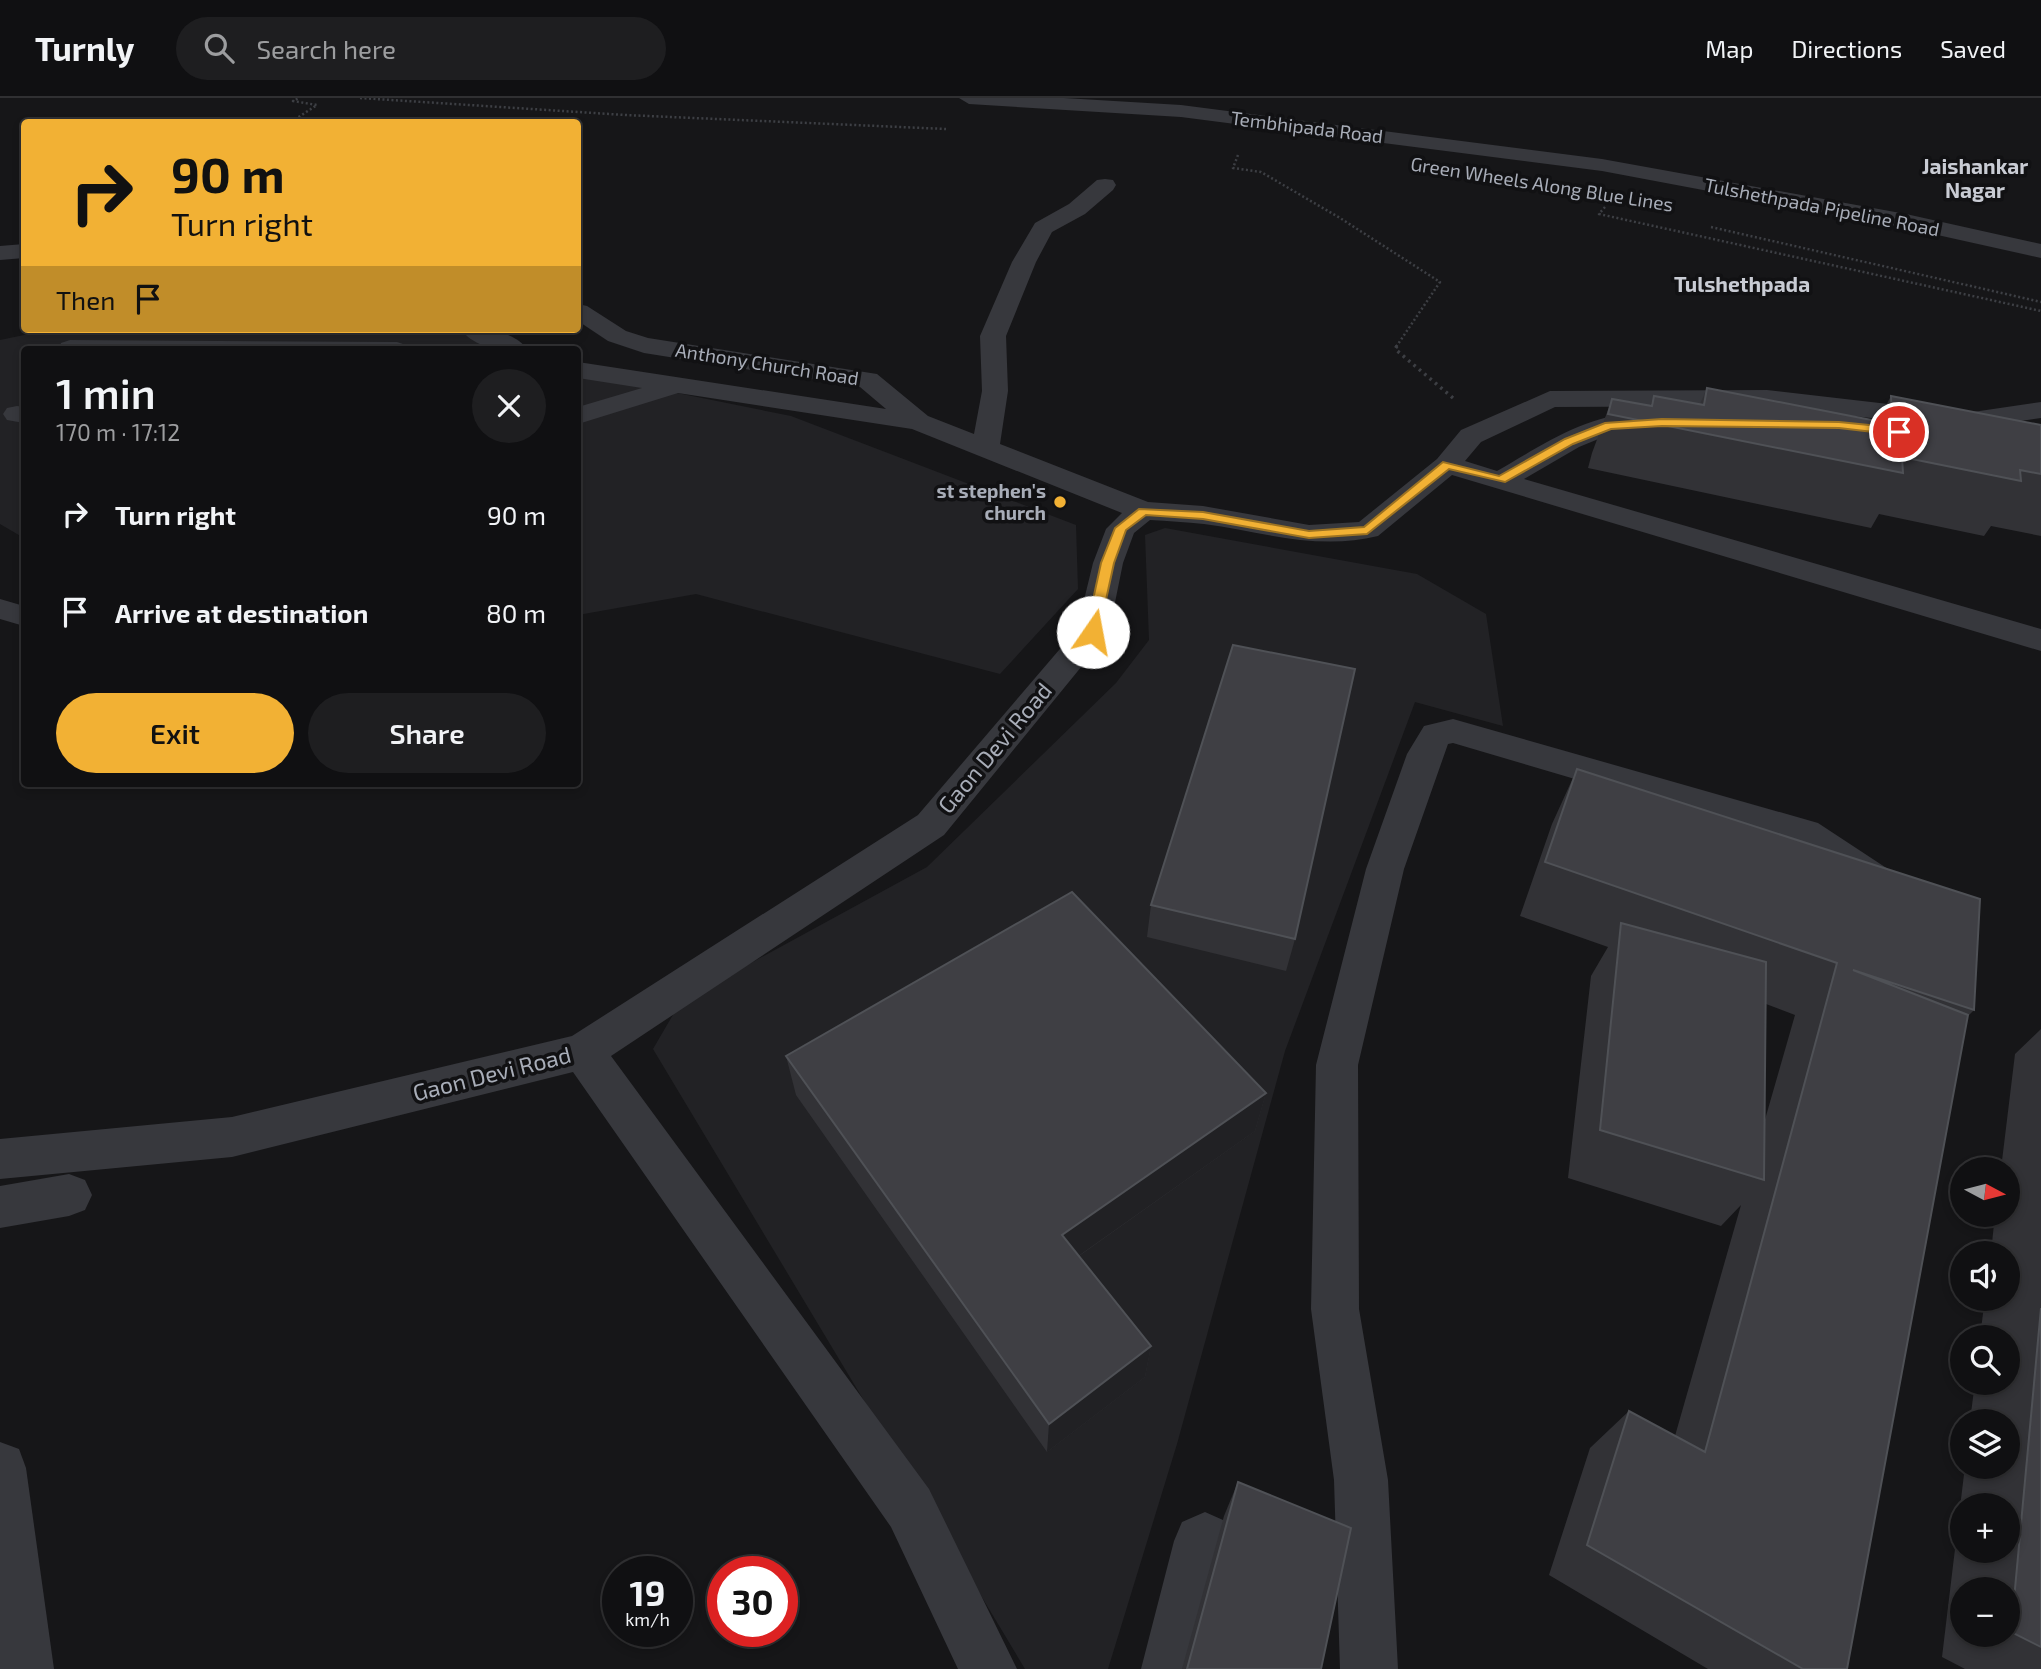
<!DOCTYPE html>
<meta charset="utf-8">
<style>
:root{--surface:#101012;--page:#1e1e20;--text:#f1f3f6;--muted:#9c9d9f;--line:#303032;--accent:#f2b134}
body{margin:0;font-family:"Exo 2",sans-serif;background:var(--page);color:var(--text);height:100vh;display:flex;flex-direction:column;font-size:26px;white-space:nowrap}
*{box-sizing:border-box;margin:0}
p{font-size:23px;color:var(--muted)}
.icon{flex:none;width:38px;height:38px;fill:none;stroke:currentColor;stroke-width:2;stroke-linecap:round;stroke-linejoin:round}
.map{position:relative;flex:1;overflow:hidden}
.details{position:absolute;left:21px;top:248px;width:560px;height:441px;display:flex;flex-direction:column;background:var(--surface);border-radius:7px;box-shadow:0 4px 10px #0003,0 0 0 2px var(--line)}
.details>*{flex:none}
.top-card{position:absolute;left:21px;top:21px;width:560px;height:214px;border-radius:7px;box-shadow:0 4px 10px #0003,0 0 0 2px var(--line);background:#f2b134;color:#111;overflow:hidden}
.needle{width:46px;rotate:97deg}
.buttons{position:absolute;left:1950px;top:1059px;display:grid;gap:14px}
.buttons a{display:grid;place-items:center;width:70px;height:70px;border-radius:50%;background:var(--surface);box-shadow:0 4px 10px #0003,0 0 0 2px var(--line);font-size:35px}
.speed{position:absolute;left:602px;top:1458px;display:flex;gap:14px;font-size:35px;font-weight:700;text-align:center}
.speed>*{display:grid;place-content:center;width:91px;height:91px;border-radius:50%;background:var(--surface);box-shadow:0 4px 10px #0003,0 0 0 2px var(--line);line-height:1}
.speed small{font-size:18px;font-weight:400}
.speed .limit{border:10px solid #d22;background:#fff;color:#111}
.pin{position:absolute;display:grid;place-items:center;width:60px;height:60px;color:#fff;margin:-30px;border:4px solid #fff;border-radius:50%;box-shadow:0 2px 7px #0007}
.me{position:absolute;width:77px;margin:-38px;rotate:12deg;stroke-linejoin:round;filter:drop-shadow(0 0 5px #0008)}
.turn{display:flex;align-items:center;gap:24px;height:147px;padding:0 35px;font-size:32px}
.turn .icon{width:91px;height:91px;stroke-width:2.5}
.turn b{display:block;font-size:49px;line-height:60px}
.then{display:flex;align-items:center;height:66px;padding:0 35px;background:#0003;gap:14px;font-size:26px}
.round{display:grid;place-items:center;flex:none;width:74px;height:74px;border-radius:37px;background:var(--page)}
.headline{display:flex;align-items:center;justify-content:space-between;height:119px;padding:0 35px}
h1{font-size:42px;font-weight:600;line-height:52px}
.button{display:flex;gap:14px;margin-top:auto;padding:14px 35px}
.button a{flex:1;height:80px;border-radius:42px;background:var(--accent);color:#111;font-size:28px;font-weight:600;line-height:80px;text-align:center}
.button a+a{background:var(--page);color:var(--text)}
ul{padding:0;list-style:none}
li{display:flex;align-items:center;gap:21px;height:98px;padding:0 35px}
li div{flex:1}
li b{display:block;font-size:26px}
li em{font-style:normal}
header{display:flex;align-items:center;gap:42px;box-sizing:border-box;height:98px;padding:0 35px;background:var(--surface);border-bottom:2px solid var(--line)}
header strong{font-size:33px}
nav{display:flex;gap:38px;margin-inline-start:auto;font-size:24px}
.search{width:490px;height:63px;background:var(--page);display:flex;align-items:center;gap:18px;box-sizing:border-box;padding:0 24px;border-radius:38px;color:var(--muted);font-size:26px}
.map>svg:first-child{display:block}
.built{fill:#222225}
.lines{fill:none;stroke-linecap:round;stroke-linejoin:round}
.path-far1{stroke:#3d3f44;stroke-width:2.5;stroke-dasharray:2 2.5;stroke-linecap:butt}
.path{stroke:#3d3f44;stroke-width:3.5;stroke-dasharray:2.5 4.5;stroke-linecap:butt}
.minor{fill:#37383d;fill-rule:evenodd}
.wall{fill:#323236;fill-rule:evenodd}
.shaded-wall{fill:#212124}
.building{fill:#3f3f44;stroke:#4f5156;stroke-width:2}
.route{fill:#f2b134;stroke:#9d7322;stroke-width:2}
.poi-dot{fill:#f2b134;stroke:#111113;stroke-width:2.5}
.labels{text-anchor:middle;stroke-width:7;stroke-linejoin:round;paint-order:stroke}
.far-street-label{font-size:19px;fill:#a8adb8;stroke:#111113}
.far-poi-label{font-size:19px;font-weight:bold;fill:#a8adb8;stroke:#111113;text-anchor:end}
.far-neighbourhood-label{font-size:21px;font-weight:bold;fill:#c9ccd4;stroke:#111113}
.street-label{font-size:23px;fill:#a8adb8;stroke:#111113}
</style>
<header>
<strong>Turnly</strong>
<div class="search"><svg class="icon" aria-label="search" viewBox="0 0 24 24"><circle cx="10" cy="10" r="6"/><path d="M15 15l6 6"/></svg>Search here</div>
<nav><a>Map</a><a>Directions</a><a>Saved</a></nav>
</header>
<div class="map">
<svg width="2041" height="1571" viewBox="0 0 2041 1571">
<rect width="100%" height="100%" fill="#161618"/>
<g class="built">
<polygon points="53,231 461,231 496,252 24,252 24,440 0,426 0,242"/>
<polygon points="578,275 791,318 1076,427 1078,491 1000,576 696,496 578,517"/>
<polygon points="1165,430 1417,476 1486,516 1503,628 1415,604 1285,953 1177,1346 1108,1571 1025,1571 653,951 681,903 927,769 1116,585 1149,542 1145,437"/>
</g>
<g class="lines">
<g class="path-far1">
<polyline points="360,0 625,17 946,31"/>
<polyline points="291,24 317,7 293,3 299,0"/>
<polyline points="1238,57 1233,70 1261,74 1340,120 1440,184 1396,249"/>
<polyline points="1605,109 1599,116 2041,213"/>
<polyline points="1711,129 2041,204"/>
</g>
<polyline class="path" points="1397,248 1395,251 1453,300"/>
<g class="minor">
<polygon points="959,0 1064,0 1181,7 1602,61 1906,116 2041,146 2041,160 1906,130 1602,73 1181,19 969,6"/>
<path d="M1105,81l8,1 3,5 -3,5 -28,24 -33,18 -16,30 -30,74 2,55 -8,53 148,58 55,4 106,19 50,-3 78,-63 24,-29 89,-39 217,-1 199,23 75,-11v16l-75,11 -199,-23 -212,1 -74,35 -16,19 32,10c49,-28 106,-69 166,-54l4,6 -4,6 -50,4 -34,14 -55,32 517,150v22l-589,-176 -74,61c-60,15 -115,-4 -174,-12 -18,-2 -36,-3 -54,-4l-16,13 -11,30 -14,69 -5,7 -160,196 -333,221 318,433 88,180h-59l-67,-142 -318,-455 -341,85 -232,22v-40l232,-22 340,-81 346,-221 159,-186 16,-66 13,-34 16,-16 -210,-84 -234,-36 -100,31v-17l64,-19 -64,-10v-16l308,47 -26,-22 -216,-34 -36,-12 -30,-20v-17l9,2 39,25 22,7 229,36 51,42 46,18 8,-43 -2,-55 32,-74 23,-39 34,-19 28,-24z"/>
<polygon points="24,146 24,160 0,162 0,148"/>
<path d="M461,231c22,0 52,0 67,21 -23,0 -53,0 -67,-21z"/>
<polygon points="70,242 397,244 406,247 410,252 59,252 61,245"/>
<polygon points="17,308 24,309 24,325 7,322 3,316 7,310"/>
<polygon points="0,501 24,508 24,528 0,521"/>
<polygon points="1453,621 1818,725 1891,773 1896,783 1891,793 1877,798 1863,793 1792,745 1453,645 1448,646 1404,771 1358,967 1359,1211 1388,1382 1398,1571 1340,1571 1334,1382 1311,1211 1316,967 1366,771 1407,656 1424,628"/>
<polygon points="69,1076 85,1082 92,1097 85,1112 69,1118 0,1130 0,1088"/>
<polygon points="0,1344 19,1351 26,1370 54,1571 0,1571"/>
<polygon points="1205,1414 1232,1426 1240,1445 1232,1464 1222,1468 1199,1571 1141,1571 1174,1443 1182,1424"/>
</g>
</g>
<g class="wall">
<polygon points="1707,290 1878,323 1891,298 2041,327 2041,438 1991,428 1984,438 1879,416 1871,430 1588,370 1592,355 1612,301 1650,308 1654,298 1700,306"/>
<path d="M1577,671l397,241 -6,6 -121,653h-139l-159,-94 41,-127 39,-37 46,25 66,-231 -20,21 -153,-48 23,-202 17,-29 -88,-31 32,-92zM1766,906l29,11 -31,108z"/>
<polygon points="1151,807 1295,841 1286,873 1147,839"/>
<path d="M2041,931v640h-76l-23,-12 23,-191h42v-45h-37l5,-39h32v-45h-27l5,-39h22v-45h-16l4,-39h12v-45h-6l14,-115zM1962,1407h45v45h-45zM1962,1491h45v45h-45z"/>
<polygon points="786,958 1266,995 1255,1033 1079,1158 1151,1248 1145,1279 1047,1354 796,997"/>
<polygon points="1238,1384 1321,1571 1182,1571 1224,1418"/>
</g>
<g class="shaded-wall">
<polygon points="1266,995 1255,1033 1060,1171 1062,1137"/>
<polygon points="1151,1248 1145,1279 1047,1354 1049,1326"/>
</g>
<g class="building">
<polygon points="1707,290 1892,326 1891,298 2041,327 2041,376 2020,372 2021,383 1902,359 1903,375 1608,316 1612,301 1652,308 1654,298 1704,307"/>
<polygon points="1233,547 1355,571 1295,841 1151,807"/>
<polygon points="1577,671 1980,801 1974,912 1853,872 1968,917 1847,1571 1803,1571 1587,1447 1629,1313 1705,1354 1837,865 1545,764"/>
<polygon points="1072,794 1266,995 1062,1137 1151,1248 1049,1326 786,958"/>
<polygon points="1621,825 1766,864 1764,1082 1600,1032"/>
<polygon points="2041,1210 2041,1549 2011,1534"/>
<polygon points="1238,1384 1351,1430 1321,1571 1187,1571"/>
</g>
<polygon class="route" points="1662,321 1839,324 1899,330 1905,334 1899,337 1839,330 1662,328 1611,331 1573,346 1505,384 1449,371 1367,436 1309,440 1203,421 1146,417 1126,432 1114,465 1099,534 1093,538 1086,534 1101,465 1115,430 1139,411 1203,414 1309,433 1364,429 1443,364 1499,378 1565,341 1605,325"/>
<circle class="poi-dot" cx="1060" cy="404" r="7"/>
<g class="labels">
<g class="far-street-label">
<text transform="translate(1307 29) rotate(7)" y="7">Tembhipada Road</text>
<text transform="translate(1542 86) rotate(9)" y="7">Green Wheels Along Blue Lines</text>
<text transform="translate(1822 109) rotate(11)" y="7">Tulshethpada Pipeline Road</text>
<text transform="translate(767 266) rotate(9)" y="7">Anthony Church Road</text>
</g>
<g class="far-poi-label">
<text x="1046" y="400">st stephen's<tspan x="1046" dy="22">church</tspan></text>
</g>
<g class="far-neighbourhood-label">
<text x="1975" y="76">Jaishankar<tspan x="1975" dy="24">Nagar</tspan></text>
<text x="1742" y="194">Tulshethpada</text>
</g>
<g class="street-label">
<text transform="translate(995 650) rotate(-50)" y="8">Gaon Devi Road</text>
<text transform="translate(492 976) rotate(-14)" y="8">Gaon Devi Road</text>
</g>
</g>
</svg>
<div class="buttons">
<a><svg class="needle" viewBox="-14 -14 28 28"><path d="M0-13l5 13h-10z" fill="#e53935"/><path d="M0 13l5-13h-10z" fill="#9c9d9f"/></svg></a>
<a><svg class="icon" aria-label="sound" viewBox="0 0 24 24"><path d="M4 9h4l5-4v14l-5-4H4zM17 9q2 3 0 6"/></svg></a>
<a><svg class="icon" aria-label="search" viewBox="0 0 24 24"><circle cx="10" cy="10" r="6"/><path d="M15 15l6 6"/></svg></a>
<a><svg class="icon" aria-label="layers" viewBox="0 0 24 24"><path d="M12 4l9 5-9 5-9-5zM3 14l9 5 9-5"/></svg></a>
<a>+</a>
<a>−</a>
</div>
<div class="speed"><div>19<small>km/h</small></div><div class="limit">30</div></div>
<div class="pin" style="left:1899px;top:334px;background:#d93025"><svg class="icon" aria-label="arrive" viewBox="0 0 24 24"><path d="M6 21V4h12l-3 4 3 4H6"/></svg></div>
<svg class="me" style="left:1093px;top:534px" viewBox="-20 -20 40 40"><circle r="19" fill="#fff"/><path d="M0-13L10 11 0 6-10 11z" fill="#f2b134"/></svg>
<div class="top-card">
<div class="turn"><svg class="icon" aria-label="right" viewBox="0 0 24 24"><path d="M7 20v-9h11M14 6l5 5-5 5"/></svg><div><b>90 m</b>Turn right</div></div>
<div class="then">Then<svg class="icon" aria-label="arrive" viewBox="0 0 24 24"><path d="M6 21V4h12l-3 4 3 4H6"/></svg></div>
</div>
<section class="details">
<div class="headline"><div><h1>1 min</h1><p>170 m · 17:12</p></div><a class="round"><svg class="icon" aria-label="close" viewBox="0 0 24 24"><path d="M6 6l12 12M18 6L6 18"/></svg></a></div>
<ul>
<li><svg class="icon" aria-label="right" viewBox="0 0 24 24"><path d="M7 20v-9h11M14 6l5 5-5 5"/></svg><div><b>Turn right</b></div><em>90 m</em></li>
<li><svg class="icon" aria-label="arrive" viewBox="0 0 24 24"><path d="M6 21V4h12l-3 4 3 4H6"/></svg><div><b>Arrive at destination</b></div><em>80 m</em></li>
</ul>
<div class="button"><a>Exit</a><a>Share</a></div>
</section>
</div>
